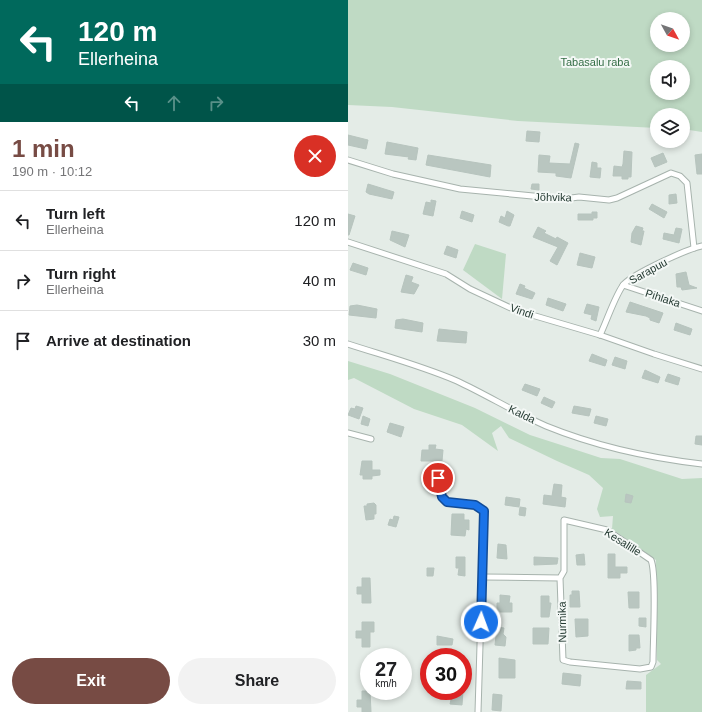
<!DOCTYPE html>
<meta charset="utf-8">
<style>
:root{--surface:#fff;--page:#f2f2f2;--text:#202124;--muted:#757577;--line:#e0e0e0;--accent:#774b44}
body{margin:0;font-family:Arial,sans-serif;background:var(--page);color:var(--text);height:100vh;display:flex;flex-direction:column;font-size:15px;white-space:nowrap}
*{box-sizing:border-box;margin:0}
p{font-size:13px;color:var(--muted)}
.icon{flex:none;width:22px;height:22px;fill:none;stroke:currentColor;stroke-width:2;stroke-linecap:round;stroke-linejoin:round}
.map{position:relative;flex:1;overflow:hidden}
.details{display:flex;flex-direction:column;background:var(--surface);width:348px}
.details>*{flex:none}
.top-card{background:#00695c;color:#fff;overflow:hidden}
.needle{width:26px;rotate:130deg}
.controls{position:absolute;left:302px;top:12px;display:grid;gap:8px}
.controls a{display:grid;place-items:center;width:40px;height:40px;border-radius:50%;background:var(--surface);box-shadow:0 2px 6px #0003;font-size:20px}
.speed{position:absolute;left:12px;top:648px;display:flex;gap:8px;font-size:20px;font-weight:700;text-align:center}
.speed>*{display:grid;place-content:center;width:52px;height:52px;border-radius:50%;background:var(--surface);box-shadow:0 2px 6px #0003;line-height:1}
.speed small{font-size:10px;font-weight:400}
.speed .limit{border:6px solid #d22;background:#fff;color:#111}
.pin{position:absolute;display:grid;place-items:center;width:34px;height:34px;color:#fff;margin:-17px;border:2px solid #fff;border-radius:50%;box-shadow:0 1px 4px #0007}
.me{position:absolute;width:44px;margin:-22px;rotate:2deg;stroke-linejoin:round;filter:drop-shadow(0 0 3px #0008)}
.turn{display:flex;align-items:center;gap:14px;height:84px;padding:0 12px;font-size:18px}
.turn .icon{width:52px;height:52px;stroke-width:2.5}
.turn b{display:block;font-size:28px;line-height:34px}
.lanes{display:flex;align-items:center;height:38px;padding:0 12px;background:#0003;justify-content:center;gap:20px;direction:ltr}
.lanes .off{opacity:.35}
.round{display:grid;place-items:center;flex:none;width:42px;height:42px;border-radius:21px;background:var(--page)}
.summary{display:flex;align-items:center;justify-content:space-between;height:68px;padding:0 12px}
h1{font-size:24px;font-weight:800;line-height:30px;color:var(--accent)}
.button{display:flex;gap:8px;margin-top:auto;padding:8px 12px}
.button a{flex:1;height:46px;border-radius:24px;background:var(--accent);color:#fff;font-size:16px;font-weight:800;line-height:46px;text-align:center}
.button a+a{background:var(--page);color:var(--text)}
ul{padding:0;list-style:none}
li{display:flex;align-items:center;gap:12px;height:60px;padding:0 12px;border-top:1px solid var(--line)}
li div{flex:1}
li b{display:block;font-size:15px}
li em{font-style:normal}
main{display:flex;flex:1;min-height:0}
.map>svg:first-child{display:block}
.green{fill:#bfdac4;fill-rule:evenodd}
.building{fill:#b9c6c0;stroke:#b7c4be}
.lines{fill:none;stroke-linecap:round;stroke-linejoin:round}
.minor-casing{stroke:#a7b3ad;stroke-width:7}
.minor{stroke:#fff;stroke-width:5}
.route-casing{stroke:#114b97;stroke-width:10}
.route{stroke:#1a73e8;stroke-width:7}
.labels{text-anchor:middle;stroke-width:4;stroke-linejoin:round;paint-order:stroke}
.park-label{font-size:11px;fill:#346d45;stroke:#f4f8f6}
.street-label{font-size:11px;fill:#253b33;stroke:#f4f8f6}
</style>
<main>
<section class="details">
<div class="top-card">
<div class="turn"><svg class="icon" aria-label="left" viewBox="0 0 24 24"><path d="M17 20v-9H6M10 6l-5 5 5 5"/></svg><div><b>120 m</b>Ellerheina</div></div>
<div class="lanes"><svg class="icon" aria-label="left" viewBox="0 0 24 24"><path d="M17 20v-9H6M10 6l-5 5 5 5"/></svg><svg class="icon off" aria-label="ahead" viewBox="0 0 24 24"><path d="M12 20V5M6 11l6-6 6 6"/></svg><svg class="icon off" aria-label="right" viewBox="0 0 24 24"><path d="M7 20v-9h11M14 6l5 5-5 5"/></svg></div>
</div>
<div class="summary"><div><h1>1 min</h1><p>190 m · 10:12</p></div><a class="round" style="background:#d93025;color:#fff"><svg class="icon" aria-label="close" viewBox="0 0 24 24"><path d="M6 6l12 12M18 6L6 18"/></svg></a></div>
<ul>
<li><svg class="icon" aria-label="left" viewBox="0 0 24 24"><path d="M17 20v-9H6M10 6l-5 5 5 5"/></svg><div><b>Turn left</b><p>Ellerheina</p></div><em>120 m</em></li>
<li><svg class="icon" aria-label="right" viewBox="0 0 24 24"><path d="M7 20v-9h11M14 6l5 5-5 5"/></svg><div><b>Turn right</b><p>Ellerheina</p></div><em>40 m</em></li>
<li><svg class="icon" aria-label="arrive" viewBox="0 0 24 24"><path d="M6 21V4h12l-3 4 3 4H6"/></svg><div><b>Arrive at destination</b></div><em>30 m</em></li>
</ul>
<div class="button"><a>Exit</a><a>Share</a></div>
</section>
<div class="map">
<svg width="354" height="712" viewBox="0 0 354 712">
<rect width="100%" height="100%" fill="#e4ece7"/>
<g class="green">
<path d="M0,0h354v132l-19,-3v-14h-26v13l-139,-7 -126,-14 -44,-2zM309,19h26v26h-26zM309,67h26v26h-26z"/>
<polygon points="127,244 158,254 154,299 115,270"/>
<polygon points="0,361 42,374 127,408 182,435 210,444 253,458 272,459 334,479 354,478 354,712 298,712 298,675 313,664 309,660 308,560 264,529 265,516 252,517 249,509 255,488 241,475 209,461 161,438 153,426 144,433 150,451 114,425 66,409 6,378 0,380"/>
</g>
<g class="building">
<polygon points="179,131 192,132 191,142 178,141"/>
<polygon points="0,135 20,140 18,149 0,145"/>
<polygon points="39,142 70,148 68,160 60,159 61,157 37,154"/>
<polygon points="227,143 231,144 223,178 208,176 208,173 190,172 191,155 202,156 201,163 222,164"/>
<polygon points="276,151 284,152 283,177 280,177 280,179 274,179 274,176 265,176 266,166 274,167 275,164"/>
<polygon points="315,153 319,162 307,167 303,158"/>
<polygon points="354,154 354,174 349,174 347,155"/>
<polygon points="80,155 143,165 142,177 78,165"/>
<polygon points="244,162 249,163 249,168 253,168 252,178 242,177"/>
<polygon points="20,184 46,192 44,199 21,194 18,192"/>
<polygon points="184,184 191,184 191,190 183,189"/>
<polygon points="328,194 329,203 321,204 321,195"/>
<polygon points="83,200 88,201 85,216 75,214 78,202 83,203"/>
<polygon points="304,204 319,212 316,218 301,209"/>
<polygon points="114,211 126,215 124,222 112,218"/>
<polygon points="159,211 166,215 162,226 160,226 151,222 153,216 157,218"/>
<polygon points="244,212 249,212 249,218 245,218 245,220 230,220 230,214 244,214"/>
<polygon points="0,214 7,216 1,235 0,235"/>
<polygon points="288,226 295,228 294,231 296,231 293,245 283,242 284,233"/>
<polygon points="190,227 198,231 196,233 208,239 209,237 220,243 209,265 202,261 210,247 185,237"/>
<polygon points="328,228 334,229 331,243 315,239 316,233 326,235"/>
<polygon points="44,231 61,235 57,247 42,240"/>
<polygon points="99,246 110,250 108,258 96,254"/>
<polygon points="232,253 247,257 244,268 229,265"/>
<polygon points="5,263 20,268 18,275 2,270"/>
<polygon points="338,272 341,285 349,288 334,290 333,287 329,287 328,274"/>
<polygon points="58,275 65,277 63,282 71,285 66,294 53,292"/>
<polygon points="172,284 177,286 176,288 187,293 184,299 168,294"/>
<polygon points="200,298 218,304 215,311 198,305"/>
<polygon points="282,302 315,313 311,323 302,320 302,318 298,316 278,312"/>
<polygon points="239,304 251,307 248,321 243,319 244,315 236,313"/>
<polygon points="9,305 29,309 28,318 1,315 2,306"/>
<polygon points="55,319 75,323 74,332 47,328 48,320"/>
<polygon points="328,323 344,329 342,335 326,330"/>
<polygon points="91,329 119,332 118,343 89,341"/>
<polygon points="244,354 259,360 257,366 241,361"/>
<polygon points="267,357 279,361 277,369 264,365"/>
<polygon points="297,370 312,377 310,383 294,378"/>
<polygon points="320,374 332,378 330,385 317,381"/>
<polygon points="177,384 192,389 189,396 174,390"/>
<polygon points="196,397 207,402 204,408 193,403"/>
<polygon points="8,406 15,408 11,419 0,415 3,408 7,409"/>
<polygon points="226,406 243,409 241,416 224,413"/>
<polygon points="15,416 22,419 20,426 13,424"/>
<polygon points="248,416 260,419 258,426 246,423"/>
<polygon points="42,423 56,427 53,437 39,432"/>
<polygon points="348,436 354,436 354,445 347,444"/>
<polygon points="81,445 88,445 87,449 95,450 94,461 73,461 74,450 81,450"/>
<polygon points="14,461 24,461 24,470 32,470 32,475 24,476 24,479 15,479 15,475 12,475"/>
<polygon points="206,484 214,485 213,497 218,498 217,507 195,504 196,495 204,496"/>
<polygon points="278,494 285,496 283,503 277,502"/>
<polygon points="158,497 172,499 171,507 157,505"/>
<polygon points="26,503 28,505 28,514 26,514 26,519 18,520 16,506 19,506 19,504"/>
<polygon points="172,507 178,508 177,516 171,515"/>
<polygon points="104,514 116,514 116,520 121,520 121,530 118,529 117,536 103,535"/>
<polygon points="46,516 51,517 48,527 40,525 42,519 45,520"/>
<polygon points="150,544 158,545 159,559 149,558"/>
<polygon points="236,554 237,565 229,565 228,555"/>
<polygon points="260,554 267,554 267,567 279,567 279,573 272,573 272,578 260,578"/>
<polygon points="108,557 117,557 117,576 110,575 111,568 108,568"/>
<polygon points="186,557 210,558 209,564 186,565"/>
<polygon points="79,568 86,568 85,576 79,576"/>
<polygon points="14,578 22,578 23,603 14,603 14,594 9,594 9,587 14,587"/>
<polygon points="224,591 231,591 232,607 222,607 222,595 224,595"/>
<polygon points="280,592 291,592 291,608 281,608"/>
<polygon points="152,595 162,596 161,603 164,603 164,612 149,612 149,603 152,603"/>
<polygon points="193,596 201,596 201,603 203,603 201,617 193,617"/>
<polygon points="291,618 298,618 298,627 291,626"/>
<polygon points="227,619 240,619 240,636 228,637"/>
<polygon points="14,622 26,622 26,632 22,632 22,647 14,647 14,638 8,638 8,631 14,631"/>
<polygon points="149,627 156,628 155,634 158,637 157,646 147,645"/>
<polygon points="185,628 201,628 200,644 185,644"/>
<polygon points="281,635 291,635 292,648 288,648 288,650 281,651"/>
<polygon points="89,636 105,639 104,645 89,645"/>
<polygon points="151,658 167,660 167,678 151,678"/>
<rect x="15" y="666" width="6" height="7"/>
<polygon points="215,673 233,675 232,686 214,684"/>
<polygon points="279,681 293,682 293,689 278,689"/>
<polygon points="14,691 22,691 23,712 14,712 14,707 9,707 9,700 14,700"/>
<polygon points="105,691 115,691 114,705 102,704"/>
<polygon points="145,694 154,695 153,711 144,710"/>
</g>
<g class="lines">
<defs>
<g id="minor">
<polyline points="0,160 45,174 112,189 216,199 231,197 261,200 269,198 323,173 332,176 339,183 346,248"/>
<polyline points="0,242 98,274 122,289 167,310 252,335 306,354 354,369"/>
<polyline points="275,285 354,311"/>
<path d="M252,335c6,-12 16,-42 24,-51 11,-11 63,-35 78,-38"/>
<path d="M0,344c37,12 74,22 109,37 30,14 59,32 89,45 49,20 104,32 156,38"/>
<polyline points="0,433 23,439"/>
<polyline points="90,478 94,497 99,502 127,505 136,511 130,712"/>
<path d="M135,577l77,1 3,82 7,2 70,7 11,-2 2,-5c0,-19 4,-88 -2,-102l-44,-30 -43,-10v51l-4,7"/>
</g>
</defs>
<use href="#minor" class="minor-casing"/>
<use href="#minor" class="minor"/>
</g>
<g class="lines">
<defs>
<polyline id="route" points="90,478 94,497 99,502 127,505 136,511 133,622"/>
</defs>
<use href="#route" class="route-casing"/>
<use href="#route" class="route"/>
</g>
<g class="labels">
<g class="park-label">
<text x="247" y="66">Tabasalu raba</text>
</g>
<g class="street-label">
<text transform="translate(205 197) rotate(1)" y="4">Jõhvika</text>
<text transform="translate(300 271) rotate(-29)" y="4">Sarapuu</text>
<text transform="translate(315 298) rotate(18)" y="4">Pihlaka</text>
<text transform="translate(174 311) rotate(19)" y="4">Vindi</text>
<text transform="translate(174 414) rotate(26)" y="4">Kalda</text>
<text transform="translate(275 542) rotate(32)" y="4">Kesalille</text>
<text transform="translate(214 622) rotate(-91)" y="4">Nurmika</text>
</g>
</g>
</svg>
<div class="controls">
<a><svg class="needle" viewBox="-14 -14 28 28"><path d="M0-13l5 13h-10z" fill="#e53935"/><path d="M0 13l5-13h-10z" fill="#757577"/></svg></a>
<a><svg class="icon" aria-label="sound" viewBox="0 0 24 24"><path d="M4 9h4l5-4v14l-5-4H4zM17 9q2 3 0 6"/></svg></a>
<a><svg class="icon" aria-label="layers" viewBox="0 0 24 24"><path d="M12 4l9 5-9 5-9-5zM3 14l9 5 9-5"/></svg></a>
</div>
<div class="speed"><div>27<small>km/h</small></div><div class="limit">30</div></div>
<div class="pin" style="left:90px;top:478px;background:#d93025"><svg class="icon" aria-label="arrive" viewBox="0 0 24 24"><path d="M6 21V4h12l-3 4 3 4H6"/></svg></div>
<svg class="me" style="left:133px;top:622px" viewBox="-20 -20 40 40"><circle r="17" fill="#1a73e8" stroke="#fff" stroke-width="3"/><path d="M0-11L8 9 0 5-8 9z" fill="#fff"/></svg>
</div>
</main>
